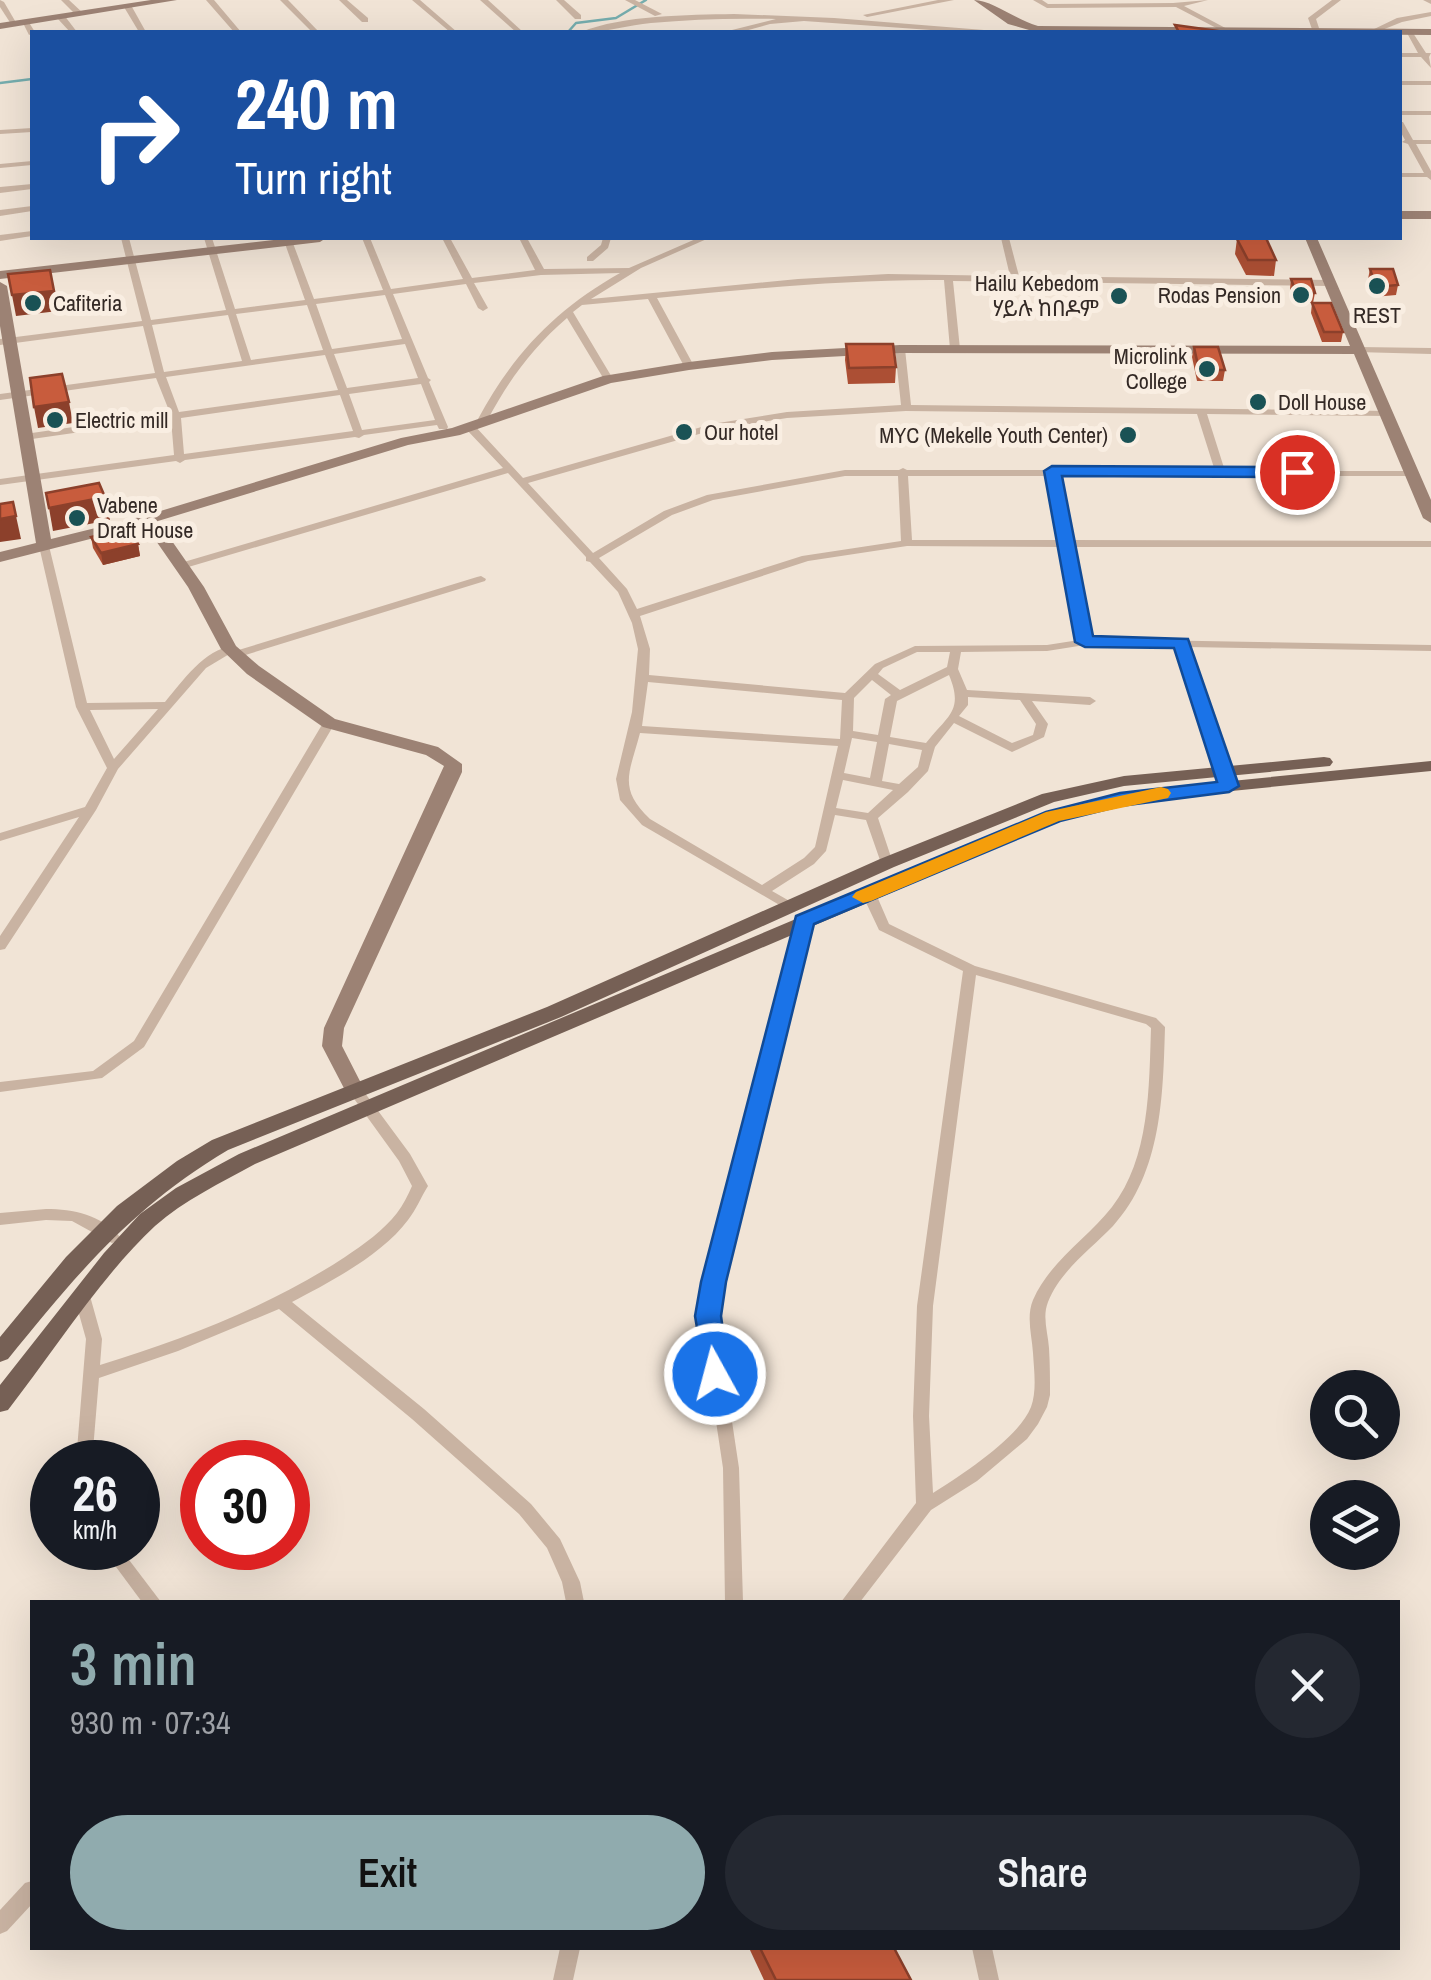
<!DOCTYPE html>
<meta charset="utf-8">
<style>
:root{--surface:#171b24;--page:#242831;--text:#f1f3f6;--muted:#9ea1a6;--accent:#90abae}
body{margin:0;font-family:"Archivo Narrow","Noto Sans Ethiopic",sans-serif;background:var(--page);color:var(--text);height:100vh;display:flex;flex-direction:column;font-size:38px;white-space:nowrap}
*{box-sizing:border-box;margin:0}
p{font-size:32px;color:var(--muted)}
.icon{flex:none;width:55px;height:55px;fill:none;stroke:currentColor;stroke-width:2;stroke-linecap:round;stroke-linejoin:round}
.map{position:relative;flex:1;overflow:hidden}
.panel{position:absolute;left:30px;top:1600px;width:1370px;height:350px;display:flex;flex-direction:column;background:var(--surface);border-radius:0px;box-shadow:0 10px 40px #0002}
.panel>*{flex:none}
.top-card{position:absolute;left:30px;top:30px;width:1372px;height:210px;border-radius:0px;box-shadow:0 10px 40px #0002;background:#1a4fa0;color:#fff;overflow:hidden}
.tools{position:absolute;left:1310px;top:1370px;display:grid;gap:20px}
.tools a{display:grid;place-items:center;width:90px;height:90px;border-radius:50%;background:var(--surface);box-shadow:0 10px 40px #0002;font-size:50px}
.speed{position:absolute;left:30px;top:1440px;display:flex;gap:20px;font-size:50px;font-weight:700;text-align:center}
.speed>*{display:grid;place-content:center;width:130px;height:130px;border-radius:50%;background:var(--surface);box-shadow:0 10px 40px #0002;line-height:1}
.speed small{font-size:25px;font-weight:400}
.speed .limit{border:15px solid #d22;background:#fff;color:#111}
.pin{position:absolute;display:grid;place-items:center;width:85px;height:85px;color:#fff;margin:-42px;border:5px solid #fff;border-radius:50%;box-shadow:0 2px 10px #0007}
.me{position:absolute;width:110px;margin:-55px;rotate:353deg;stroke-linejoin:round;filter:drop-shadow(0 0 8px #0008)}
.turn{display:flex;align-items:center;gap:35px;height:210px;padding:0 40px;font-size:45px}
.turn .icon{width:130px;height:130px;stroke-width:2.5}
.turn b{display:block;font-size:70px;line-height:85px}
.round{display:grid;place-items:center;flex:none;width:105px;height:105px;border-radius:52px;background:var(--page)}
.headline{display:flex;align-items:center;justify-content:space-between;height:170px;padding:0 40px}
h1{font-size:60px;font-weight:600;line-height:75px;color:var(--accent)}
.cta{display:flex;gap:20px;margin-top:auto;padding:20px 40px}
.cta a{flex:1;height:115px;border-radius:60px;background:var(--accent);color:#111;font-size:40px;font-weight:600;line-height:115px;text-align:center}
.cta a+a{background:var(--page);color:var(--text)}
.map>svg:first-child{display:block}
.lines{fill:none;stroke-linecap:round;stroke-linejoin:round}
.stream{stroke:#75adae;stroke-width:2.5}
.street{fill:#c9b3a2;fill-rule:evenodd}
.secondary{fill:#9c8274;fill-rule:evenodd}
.primary{fill:#766055;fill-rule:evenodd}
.wall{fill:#ac4f34}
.shaded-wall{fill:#8c402b}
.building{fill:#c85c3d;stroke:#8c402b;stroke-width:2.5}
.route{fill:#1a73e8;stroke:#114b97;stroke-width:2.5}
.slow{fill:#f59e0b}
.poi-dot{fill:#1a5255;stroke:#f9eee2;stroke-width:4}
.labels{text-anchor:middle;stroke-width:10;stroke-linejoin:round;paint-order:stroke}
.far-poi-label{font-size:22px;fill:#332925;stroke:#f9eee2;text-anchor:start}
</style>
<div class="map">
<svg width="1431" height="1980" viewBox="0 0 1431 1980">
<rect width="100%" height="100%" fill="#f1e4d6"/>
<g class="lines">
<g class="stream">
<polyline points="568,32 576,23 616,18 646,0"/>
<polyline points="0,83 32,79"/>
</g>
<g class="street">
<polygon points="0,0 4,2 18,26 11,24 0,7"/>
<polygon points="61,0 69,0 84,14 77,16"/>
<polygon points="206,0 214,0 241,32 234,32"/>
<polygon points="280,0 288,0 319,32 312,32"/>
<polygon points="339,0 347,0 368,18 368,22 362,22"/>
<polygon points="412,0 420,0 457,32 450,32"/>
<polygon points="480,0 488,0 523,32 516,32"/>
<polygon points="556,0 564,0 581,15 581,19 575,19"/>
<polygon points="625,0 635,0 662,14 655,16"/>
<polygon points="938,0 954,0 867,17 863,15"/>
<polygon points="1033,0 1042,0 1048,4 1173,3 1208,0 1184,6 1231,31 1224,32 1176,7 1047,8"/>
<polygon points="1332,0 1341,0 1316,19 1320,31 1313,32 1308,18"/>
<polygon points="1423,0 1431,0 1431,4"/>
<polygon points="128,5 132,7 146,32 139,32 124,7"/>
<polygon points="1431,12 1431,16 1402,22 1377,32 1368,32 1397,18"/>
<path d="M734,14l100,4 150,12 4,2h-29l-155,-11 -34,3 -29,8h-9v-2l44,-11c-42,-1 -83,0 -125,4 -23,2 -47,10 -70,9 42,-17 107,-17 153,-18z"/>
<polygon points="58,15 64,15 77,32 70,32 58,19"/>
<polygon points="22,21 28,21 35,32 29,35"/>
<polygon points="1407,33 1413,33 1426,53 1431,53 1429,57 1431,68 1421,57 1400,57 1400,53 1418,53"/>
<rect x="1400" y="81" width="31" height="4"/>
<rect x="1400" y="111" width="31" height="4"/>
<polygon points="1400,122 1403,122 1413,140 1431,140 1431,144 1416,144 1431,171 1431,180 1427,177 1400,177 1400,173 1424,173 1408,144 1402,142 1405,140 1400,131"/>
<polygon points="32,128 32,132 0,134 0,130"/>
<polygon points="32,161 32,165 0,168 0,164"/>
<polygon points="32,184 32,189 0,193 0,187"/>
<polygon points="32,206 32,211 0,216 0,210"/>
<polygon points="32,231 32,236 0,241 0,235"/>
<path d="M121,238h8l22,82 75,-10 -22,-72h8l23,71 70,-9 -22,-62h8l23,61 69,-9 -21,-52h8l21,51 72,-10 -21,-41h8l22,40 63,-8 -16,-32h8l17,31 85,-1 69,-30h11l-68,30 -50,31 207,-20 90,-5 122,2 -9,-38h8l10,38 311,4 5,3 -5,3 -377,-5 7,68 -5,3 -5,-3 -6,-69c-97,-1 -192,9 -287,18l37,68 -5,3 -5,-3 -36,-67 -66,6 -9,7 40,67 -2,2h-6l-38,-63c-34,29 -58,62 -79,101l-5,3 -5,-3c35,-65 78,-110 142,-146l-79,2 -67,8 14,25 -5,3 -5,-3 -12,-24 -73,10 35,84 3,2 -2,2 19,45 -1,2h-8l-2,-4 -73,10 -5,3 -4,-1 -170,23 -5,3 -4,-2 -176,24v-6l174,-24 -3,-36 -146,21 -5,-3 5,-3 145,-21 -14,-35 -156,22v-6l155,-21 -12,-47 -143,19v-6l142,-18zM385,295l17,44 -70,10 -16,-45zM307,305l16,45 -72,10 -15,-46zM228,315l14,46 -78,11 -12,-47zM405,344l13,34 -71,10 -13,-34zM325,355l13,35 -159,22 -13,-35zM421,384l14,36 -73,10 -13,-36zM340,395l13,36 -169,23 -3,-36z"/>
<polygon points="603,238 611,238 608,248 593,261 587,261 587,257 601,245"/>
<path d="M900,346l5,3 6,56 478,6 2,2 -5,3 -179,-2 18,57h187l5,3 -1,2h-358l13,64 360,1v6h-359l18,92 341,6v6l-243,-4 47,139 -6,4 -6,-4 -46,-139 -92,-2 -38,6 -86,1 -3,17 9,21 123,7 6,4 -6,4 -58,-4 16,23 -4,13 -32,15 -58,-29 -19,24 -7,24 -20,21 -30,26 15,45 -1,3h-10l-1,-3 -15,-43 -31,-5 -9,36 -12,13 -42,27 21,12 2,3 -7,4 -146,-85 -22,-25 -4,-21 16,-67 6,-63 -6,-26 -14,-31 -28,-30 -4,-1v-4l-78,-84 -323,95 -4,1 -5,-3 1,-2 326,-96 -37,-39 -1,-2 5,-3 4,1 49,53 189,-54 75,-12 114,-7 -6,-56zM906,411l291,3 18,57 -158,-1 -5,-2 -5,2h-140l-4,-2 -4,2h-54l-138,25 -43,16 -71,42 -65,-70 185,-53 74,-12zM845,476h53l3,65 -99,15 -165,53 -10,-20 -28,-31 73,-43 41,-15zM908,476h140l12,64h-148zM907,546l154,1 18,93 -32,5 -132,1 -40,18 -30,29 -196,-18 1,-26 -10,-33 168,-55zM917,652h33l-3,15 -47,23 -22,-16 5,-6zM949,675c15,36 -1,40 -23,68l-36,-6 7,-36zM872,680l19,15 -6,4 -7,36 -25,-4 1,-33zM648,682l194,18 -2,39 -198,-13zM968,697l52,3 16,24 -3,11 -21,8 -53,-27 9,-11zM640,733l198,13 -23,101 -11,11 -42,27 -112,-66c-33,-31 -20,-47 -10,-86zM852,738l25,4 -7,36 -26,-5zM889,744l33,6 -4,17 -19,17 -17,-3zM843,780l50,10 -25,23 -32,-5z"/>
<polygon points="1359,347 1431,348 1431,354 1356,352 1354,350"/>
<path d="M44,543l5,3 38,157 78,-1c16,-19 42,-56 68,-55l2,2 -3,3 245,-75 4,-1 5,3 -1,2 -246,76h-8v-4l-25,15 -88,101 -22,41 -91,139 -5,1v-14l79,-119 -79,24v-8l85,-26 22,-39 -31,-61 -37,-161zM158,709l-44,50 -24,-49z"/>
<polygon points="329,719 335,723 144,1047 102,1078 0,1092 0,1082 93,1071 134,1041 323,723"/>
<path d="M869,890l7,4 13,30 86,42 181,52 9,9c-2,68 -3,145 -52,199 -22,23 -53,45 -65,76 -6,15 0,31 1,46 1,16 1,32 1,47l-3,12 -9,17 -11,15 -50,42 -46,29 -71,92h-19l75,-99 -3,-87 4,-110 46,-335 -84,-41 -17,-36zM976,975l170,49 5,4c-2,59 -1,130 -39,179 -25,32 -62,54 -79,93 -7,17 -1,36 0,53 1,17 4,38 -2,54 -12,31 -70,68 -98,86l-4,-77 4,-110z"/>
<polygon points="804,916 811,920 716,1315 739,1468 743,1602 725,1602 723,1468 700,1315 797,920"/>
<path d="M354,1084l5,1 51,69 18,32c-7,11 -12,24 -20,34 -26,35 -78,62 -116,82l132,107 107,95 29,35 20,43 4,20h-18l-4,-20 -15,-34 -28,-34 -107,-95 -133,-110 -101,42 -79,27 -7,84h-16l10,-123 -12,-43 2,-4 6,-2 6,2 2,4 12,43 -2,26c85,-26 170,-59 245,-108 18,-12 39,-27 52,-44 6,-8 11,-18 15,-27l-13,-25 -52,-72z"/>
<path d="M46,1209c28,0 55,6 74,28l-3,4 -5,2 -40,-22 -26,-1 -46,5v-12z"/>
<polygon points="102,1548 120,1548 161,1602 142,1602"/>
<polygon points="32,1881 32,1904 7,1931 0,1934 0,1910 25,1883"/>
<polygon points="560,1948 580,1948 573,1980 553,1980"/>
<polygon points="972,1948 992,1948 999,1980 979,1980"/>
</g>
<g class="secondary">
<polygon points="151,0 177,0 0,29 0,23"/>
<path d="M974,0c18,0 42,20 64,26l393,3v6l-395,-3 -28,-8z"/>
<rect x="1400" y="211" width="31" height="8"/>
<polygon points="291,238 326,238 320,242 0,279 0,271"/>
<polygon points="1305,238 1317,238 1431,500 1431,523 1423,518 1354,354 900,353 772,360 689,370 611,383 460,435 408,445 158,521 204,587 236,646 259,666 335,719 438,747 462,764 462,772 344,1028 342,1046 364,1089 354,1096 347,1094 322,1046 324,1028 444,766 426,755 323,727 247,674 221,649 188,587 145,525 0,562 0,552 36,543 0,326 0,282 7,286 51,539 144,516 401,438 452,428 603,376 689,362 772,352 900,345 1350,346"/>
</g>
<g class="primary">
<path d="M1324,757l6,1 3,4 -3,4 -206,20 -70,16 -160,65 -333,150 -333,133c-96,57 -151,124 -220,209l-8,3v-25l66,-80 51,-51 60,-45 35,-21 335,-133 333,-148 162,-65 82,-18z"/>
<path d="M1431,761v10l-280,28 -92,22 -804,343c-34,19 -71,36 -100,62 -52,48 -102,126 -147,184l-8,2v-27l104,-132 36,-39 36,-26 63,-34 808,-341 104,-24z"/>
</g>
</g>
<g class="wall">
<polygon points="1237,239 1276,260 1274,276 1246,275 1235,254"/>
<polygon points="1370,269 1398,285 1396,295 1374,297 1368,279"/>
<polygon points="1291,279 1315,293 1313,303 1343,332 1341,342 1322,342 1311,313 1312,303 1294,303 1290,289"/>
<polygon points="846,344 896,367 895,383 848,384 845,360"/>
<polygon points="1194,347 1225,370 1223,381 1197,381 1192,357"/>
<polygon points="91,537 138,544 140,556 103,565 93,548"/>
<polygon points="749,1948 894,1948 911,1980 764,1980"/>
</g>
<g class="shaded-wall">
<polygon points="50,270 58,311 16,316 12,295"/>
<polygon points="69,402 73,423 38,428 34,407"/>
<polygon points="105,497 110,520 53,531 49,508"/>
<polygon points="16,516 21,539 0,542 0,519"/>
<polygon points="138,544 140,556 103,565 101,553"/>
</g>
<g class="building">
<polygon points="1175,25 1225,32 1179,32"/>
<polygon points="1266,238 1276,260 1248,260 1237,239"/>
<polygon points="1370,269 1393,269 1398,285 1376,287"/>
<polygon points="50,270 54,291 12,295 8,274"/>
<polygon points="1291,279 1311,279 1315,293 1296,292"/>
<polygon points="1312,303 1331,303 1343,332 1324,332"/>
<polygon points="846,344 893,344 896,367 849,368"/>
<polygon points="1194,347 1218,347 1225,370 1199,370"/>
<polygon points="62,374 69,402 34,407 30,378"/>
<polygon points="99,483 105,497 49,508 46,493"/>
<polygon points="13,502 16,516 0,519 0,504"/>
<polygon points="127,528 138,544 101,553 91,537"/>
<polygon points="760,1948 894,1948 911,1980 776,1980"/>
</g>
<polygon class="route" points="1052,466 1297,467 1305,472 1297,477 1062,476 1093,636 1188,639 1239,786 1229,792 1120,806 1060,821 814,924 726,1282 721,1316 729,1374 725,1381 715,1384 706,1381 695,1316 701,1282 796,916 1046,812 1120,793 1217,782 1174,648 1085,647 1075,642 1044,471"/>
<polygon class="slow" points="1161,787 1168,789 1171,793 1168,798 1059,821 871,901 863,903 852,897 856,892 1046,812"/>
<g class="poi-dot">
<circle cx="1377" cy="286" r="10"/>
<circle cx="1301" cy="295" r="10"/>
<circle cx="1119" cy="296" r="10"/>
<circle cx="33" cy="303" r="10"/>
<circle cx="1207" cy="369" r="10"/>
<circle cx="1258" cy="402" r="10"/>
<circle cx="55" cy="420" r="10"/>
<circle cx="684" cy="432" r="10"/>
<circle cx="1128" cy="435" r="10"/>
<circle cx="77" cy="518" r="10"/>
</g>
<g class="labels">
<g class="far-poi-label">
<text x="1099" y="291" text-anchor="end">Hailu Kebedom<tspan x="1099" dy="25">ሃይሉ ከበዶም</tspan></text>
<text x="1281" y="303" text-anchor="end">Rodas Pension</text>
<text x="53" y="311">Cafiteria</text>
<text x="1377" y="323" text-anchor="middle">REST</text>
<text x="1187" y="364" text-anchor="end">Microlink<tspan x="1187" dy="25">College</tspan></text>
<text x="1278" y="410">Doll House</text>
<text x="75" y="428">Electric mill</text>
<text x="704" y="440">Our hotel</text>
<text x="1108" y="443" text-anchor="end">MYC (Mekelle Youth Center)</text>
<text x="97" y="513">Vabene<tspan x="97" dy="25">Draft House</tspan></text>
</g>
</g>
</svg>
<div class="tools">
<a><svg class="icon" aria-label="search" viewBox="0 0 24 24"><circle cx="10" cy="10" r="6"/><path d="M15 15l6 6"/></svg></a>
<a><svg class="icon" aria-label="layers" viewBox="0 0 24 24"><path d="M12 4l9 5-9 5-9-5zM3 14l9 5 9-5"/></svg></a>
</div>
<div class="speed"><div>26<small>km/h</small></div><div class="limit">30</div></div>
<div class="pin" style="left:1297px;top:472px;background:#d93025"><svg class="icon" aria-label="arrive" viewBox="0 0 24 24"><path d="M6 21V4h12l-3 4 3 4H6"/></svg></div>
<svg class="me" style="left:715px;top:1374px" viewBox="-20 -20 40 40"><circle r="17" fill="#1a73e8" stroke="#fff" stroke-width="3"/><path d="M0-11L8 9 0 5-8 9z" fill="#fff"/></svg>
<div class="top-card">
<div class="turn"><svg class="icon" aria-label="right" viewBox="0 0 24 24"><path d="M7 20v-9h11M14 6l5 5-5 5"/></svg><div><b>240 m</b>Turn right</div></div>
</div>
<section class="panel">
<div class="headline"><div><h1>3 min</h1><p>930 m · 07:34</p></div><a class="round"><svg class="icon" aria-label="close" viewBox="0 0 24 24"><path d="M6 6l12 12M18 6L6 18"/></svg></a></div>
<div class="cta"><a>Exit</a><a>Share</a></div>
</section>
</div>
